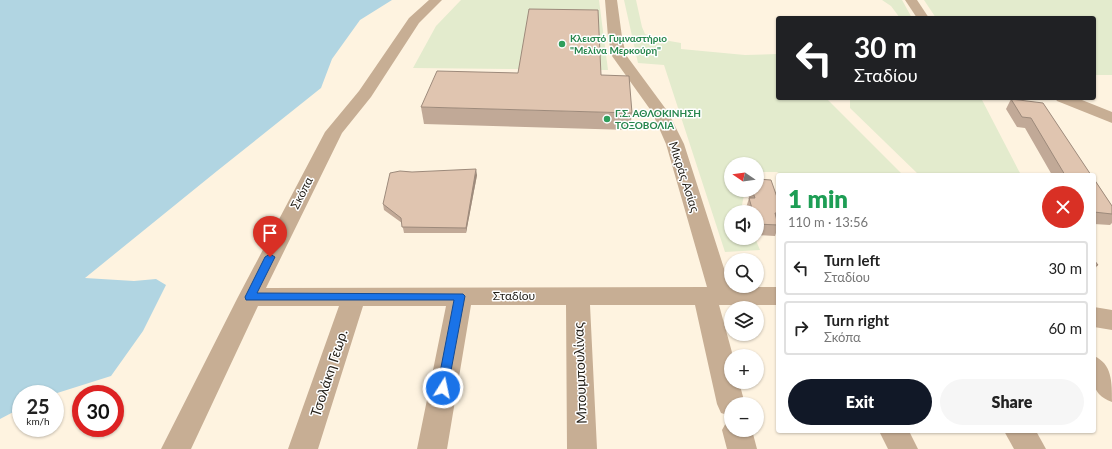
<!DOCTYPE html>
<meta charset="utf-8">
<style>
:root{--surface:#fff;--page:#f6f6f6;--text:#222;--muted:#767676;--line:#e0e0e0;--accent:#111827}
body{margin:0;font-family:Lato,sans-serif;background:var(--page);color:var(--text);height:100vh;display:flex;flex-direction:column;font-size:15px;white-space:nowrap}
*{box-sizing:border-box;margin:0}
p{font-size:13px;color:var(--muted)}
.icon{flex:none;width:22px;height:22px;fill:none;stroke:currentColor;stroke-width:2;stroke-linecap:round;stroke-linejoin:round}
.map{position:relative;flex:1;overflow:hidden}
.sheet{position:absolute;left:776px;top:173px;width:320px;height:260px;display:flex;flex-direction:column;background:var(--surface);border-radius:4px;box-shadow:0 1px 3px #0004}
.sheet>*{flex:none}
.top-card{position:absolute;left:776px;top:16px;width:320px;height:84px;border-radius:4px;box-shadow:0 1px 3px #0004;background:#202124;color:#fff;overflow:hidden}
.needle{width:26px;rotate:283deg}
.buttons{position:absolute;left:724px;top:157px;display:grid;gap:8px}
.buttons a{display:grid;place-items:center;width:40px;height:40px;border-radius:50%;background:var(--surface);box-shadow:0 1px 3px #0004;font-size:20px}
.speed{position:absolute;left:12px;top:385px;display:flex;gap:8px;font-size:20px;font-weight:700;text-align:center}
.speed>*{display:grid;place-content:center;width:52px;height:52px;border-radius:50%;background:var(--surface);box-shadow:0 1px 3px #0004;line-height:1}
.speed small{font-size:10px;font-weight:400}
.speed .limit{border:6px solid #d22;background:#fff;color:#111}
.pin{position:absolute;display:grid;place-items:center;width:34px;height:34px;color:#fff;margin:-41px -17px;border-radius:50% 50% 50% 0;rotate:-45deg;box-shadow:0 0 4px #0007}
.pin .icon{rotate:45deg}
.me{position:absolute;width:44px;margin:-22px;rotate:10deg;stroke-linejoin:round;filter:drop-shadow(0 0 3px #0008)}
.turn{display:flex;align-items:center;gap:14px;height:84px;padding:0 12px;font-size:18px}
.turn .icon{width:52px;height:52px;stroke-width:2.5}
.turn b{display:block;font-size:28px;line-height:34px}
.round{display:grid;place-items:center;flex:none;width:42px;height:42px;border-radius:21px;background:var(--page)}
.head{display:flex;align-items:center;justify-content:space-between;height:68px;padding:0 12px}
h1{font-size:24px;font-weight:800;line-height:30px;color:#1e9e55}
.action{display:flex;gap:8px;margin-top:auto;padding:8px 12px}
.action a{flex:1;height:46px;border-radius:24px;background:var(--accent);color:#fff;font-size:16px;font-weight:800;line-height:46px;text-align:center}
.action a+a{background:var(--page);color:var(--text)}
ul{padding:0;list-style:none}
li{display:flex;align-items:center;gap:12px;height:54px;margin:0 8px 6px;padding:0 4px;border:2px solid var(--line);border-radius:4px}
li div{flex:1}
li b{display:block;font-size:15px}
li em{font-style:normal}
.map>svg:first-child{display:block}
.green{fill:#e3ebcd}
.water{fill:#b1d5e2}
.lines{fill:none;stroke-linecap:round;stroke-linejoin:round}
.street{fill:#c7ae94;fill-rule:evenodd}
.wall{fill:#c1a997}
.shaded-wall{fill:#9d8a7b}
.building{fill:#e0c5b0;stroke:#9d8a7b}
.route{fill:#1a73e8;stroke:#114b97}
.leisure-dot{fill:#2e9e5b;stroke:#fff;stroke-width:1.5}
.labels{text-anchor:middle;stroke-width:3;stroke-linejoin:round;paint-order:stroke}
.far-leisure-label{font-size:10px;font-weight:bold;fill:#27864d;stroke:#fff;text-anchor:start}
.street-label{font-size:12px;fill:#211d16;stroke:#fff}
.near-street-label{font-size:14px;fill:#211d16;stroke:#fff}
</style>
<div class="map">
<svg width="1112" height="449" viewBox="0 0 1112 449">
<rect width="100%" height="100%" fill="#fef3e0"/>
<g class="green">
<polygon points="461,0 599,0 608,70 413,68 436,26"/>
<polygon points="624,0 636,0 642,27 645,34 658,39 681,43 681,49 745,55 778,54 778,98 826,98 903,175 781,175 777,172 757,172 757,164 731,164 731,190 745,190 742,205 745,212 731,212 731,238 755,238 760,250 725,252 664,65 638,63"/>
<polygon points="882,0 902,0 912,18 900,18 891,6"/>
<polygon points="924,0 1112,0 1112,75 1094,75 1094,18 936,18"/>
<polygon points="850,98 981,98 1021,175 919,175 850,108"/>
</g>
<polygon class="water" points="0,0 392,0 360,20 332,59 321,88 217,171 85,278 134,281 156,279 166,285 143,331 111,376 54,394 21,394 21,408 0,419"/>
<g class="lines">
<g class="street">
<polygon points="429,0 442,0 419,23 371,97 342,133 266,288 707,287 666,144 652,112 612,56 608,37 605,0 617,0 622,37 626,55 668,112 684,144 730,287 778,287 778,305 719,305 733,356 731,356 731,382 739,382 745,404 731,404 731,416 721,413 717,404 695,305 590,305 597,449 567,449 566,305 471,305 447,449 417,449 446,306 363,306 318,449 288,449 339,306 258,306 191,449 161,449 238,297 325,132 359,91 409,18"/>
<polygon points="905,0 917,0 929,18 917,18"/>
<polygon points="1055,98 1077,98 1112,112 1112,123 1057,101"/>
<polygon points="1094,307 1112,310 1112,330 1094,327"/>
<path d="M1094,356c18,8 18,25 18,46 -24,-9 -18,-25 -18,-46z"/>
<polygon points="731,419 731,430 752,430 757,449 727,449 722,430 727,421"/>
<polygon points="879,431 909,431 918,449 888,449"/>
<polygon points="1004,431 1036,431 1046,449 1014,449"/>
</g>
</g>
<g class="wall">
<polygon points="1011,99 1091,175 1052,175 1025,128 1017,127 1006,109"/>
<polygon points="421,107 632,113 630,130 424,124"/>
<polygon points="412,172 477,175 466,233 404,233 402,223 384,210 383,204"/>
<polygon points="1094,179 1112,206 1112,223 1110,225 1094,224"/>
<polygon points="747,190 757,190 778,200 778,227 775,236 757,235 757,212 747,212 746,208 749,198"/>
<polygon points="1094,260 1098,265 1094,270"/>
</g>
<polygon class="shaded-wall" points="476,169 477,175 466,233 466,228"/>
<g class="building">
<polygon points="529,9 598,10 601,75 629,76 632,113 421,107 437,71 518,73"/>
<polygon points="1011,99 1043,103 1091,175 1065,175 1031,118 1022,117"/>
<polygon points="476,169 466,228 402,227 401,218 383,204 390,173 400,171 412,172"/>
<polygon points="757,179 771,180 778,200 778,213 775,213 778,225 757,224 757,212 753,212 749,198 755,198 752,190 757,190"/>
<polygon points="1094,179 1112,206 1112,214 1094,212"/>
<polygon points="1094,260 1098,265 1094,265"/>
</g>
<polygon class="route" points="270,254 275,257 257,293 463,294 465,296 447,392 443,393 439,392 437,388 454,300 246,300 245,297 265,257"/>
<g class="leisure-dot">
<circle cx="562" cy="44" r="4"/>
<circle cx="607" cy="119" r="4"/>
</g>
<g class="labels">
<g class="far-leisure-label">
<text x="570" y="42">Κλειστό Γυμναστήριο<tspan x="570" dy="12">"Μελίνα Μερκούρη"</tspan></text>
<text x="615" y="117">Γ.Σ. ΑΘΛΟΚΙΝΗΣΗ<tspan x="615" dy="12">ΤΟΞΟΒΟΛΙΑ</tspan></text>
</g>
<g class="street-label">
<text transform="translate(684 177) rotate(72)" y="4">Μικράς Ασίας</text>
<text transform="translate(302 193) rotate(-63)" y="4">Σκόπα</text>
<text x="514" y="300">Σταδίου</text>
</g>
<g class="near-street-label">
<text transform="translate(329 373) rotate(-72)" y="5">Τσολάκη Γεωρ.</text>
<text transform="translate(580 373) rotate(-92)" y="5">Μπουμπουλίνας</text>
</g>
</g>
</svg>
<div class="buttons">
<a><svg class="needle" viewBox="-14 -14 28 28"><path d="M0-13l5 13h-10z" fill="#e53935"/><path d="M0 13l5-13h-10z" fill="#767676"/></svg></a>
<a><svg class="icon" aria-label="sound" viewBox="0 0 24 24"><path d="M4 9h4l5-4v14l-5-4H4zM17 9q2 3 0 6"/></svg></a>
<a><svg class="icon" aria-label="search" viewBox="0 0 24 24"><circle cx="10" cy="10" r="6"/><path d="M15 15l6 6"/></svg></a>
<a><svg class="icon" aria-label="layers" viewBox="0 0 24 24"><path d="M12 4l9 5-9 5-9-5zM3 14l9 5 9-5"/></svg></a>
<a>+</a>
<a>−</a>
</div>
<div class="speed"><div>25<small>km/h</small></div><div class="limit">30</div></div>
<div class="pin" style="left:270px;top:257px;background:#d93025"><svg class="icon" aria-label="arrive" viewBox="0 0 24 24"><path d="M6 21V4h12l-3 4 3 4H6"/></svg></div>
<svg class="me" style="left:443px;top:388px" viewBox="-20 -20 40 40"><circle r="17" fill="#1a73e8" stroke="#fff" stroke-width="3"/><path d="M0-11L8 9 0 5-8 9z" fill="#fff"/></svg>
<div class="top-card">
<div class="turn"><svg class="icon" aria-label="left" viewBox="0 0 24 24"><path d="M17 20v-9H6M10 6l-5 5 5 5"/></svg><div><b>30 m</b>Σταδίου</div></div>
</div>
<section class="sheet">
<div class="head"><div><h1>1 min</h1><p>110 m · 13:56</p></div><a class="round" style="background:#d93025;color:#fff"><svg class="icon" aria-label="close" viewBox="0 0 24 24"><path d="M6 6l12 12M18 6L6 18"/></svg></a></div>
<ul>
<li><svg class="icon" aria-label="left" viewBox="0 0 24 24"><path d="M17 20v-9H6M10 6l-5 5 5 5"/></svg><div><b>Turn left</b><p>Σταδίου</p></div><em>30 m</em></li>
<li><svg class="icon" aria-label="right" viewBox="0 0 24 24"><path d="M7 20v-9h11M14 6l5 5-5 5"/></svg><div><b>Turn right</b><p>Σκόπα</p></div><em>60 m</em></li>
</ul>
<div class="action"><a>Exit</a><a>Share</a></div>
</section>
</div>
